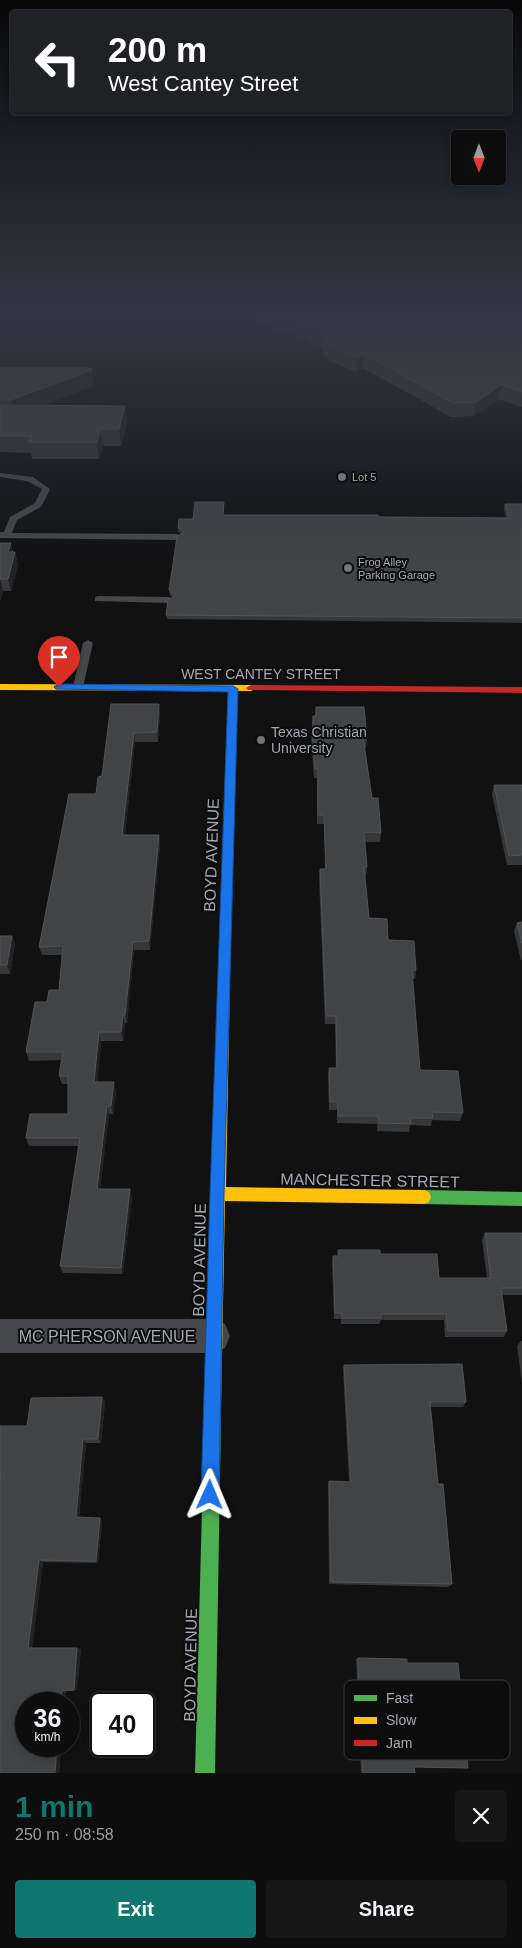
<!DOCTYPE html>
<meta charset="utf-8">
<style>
:root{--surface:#0d0d0e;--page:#161617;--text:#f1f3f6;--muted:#9a9c9e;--line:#2d2d2e;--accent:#0f766e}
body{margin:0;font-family:Arial,sans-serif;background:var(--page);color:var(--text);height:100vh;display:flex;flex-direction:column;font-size:19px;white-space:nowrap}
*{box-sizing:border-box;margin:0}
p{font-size:16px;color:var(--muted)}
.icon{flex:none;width:28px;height:28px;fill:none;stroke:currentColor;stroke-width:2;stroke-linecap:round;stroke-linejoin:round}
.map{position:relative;height:1773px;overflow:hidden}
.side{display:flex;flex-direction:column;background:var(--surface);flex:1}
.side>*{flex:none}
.banner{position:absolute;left:10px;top:10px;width:502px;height:105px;border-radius:5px;box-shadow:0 2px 8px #0003,0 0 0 1px var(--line);background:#202124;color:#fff;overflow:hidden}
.needle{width:32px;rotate:180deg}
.controls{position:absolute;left:451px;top:130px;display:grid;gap:10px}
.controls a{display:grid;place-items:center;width:55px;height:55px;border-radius:5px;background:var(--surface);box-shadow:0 2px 8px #0003,0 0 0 1px var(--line);font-size:25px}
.speed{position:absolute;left:15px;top:1692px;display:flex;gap:10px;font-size:25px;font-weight:700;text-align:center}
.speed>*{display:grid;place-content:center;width:65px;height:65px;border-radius:50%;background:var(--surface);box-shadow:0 2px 8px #0003,0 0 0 1px var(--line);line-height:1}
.speed small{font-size:12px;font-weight:400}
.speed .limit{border:2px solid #111;border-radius:8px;background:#fff;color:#111}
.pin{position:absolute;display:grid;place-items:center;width:42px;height:42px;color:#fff;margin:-51px -21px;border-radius:50% 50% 50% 0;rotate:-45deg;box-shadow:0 0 5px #0007}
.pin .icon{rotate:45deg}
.me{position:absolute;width:55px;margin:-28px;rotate:1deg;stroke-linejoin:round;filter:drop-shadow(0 0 4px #0008)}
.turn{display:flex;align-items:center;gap:18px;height:105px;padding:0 15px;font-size:22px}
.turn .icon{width:65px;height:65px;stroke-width:2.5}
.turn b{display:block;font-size:35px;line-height:42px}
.round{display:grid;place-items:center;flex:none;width:52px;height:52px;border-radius:5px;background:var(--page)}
.overview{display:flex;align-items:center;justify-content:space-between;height:85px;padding:0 15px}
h1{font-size:30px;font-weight:700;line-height:38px;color:var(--accent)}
.button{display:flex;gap:10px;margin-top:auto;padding:10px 15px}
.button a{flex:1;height:58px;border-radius:5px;background:var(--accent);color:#fff;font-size:20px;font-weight:700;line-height:58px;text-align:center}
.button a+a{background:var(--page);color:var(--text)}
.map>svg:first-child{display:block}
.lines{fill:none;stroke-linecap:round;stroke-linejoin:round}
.lane{fill:#46474a;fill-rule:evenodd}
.street{fill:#46474a;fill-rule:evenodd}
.fast{fill:#4caf50;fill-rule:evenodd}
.slow{fill:#ffc107;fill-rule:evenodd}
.jam{fill:#c62828;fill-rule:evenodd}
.wall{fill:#353738}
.shaded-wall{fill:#222223}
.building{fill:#414345;stroke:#515356}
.route{fill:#1a73e8;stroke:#114b97}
.poi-dot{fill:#717479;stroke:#0c0c0d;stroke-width:2}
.labels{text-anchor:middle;stroke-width:4;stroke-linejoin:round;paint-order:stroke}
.far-poi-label{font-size:11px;fill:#a4a9b1;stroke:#0c0c0d;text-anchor:start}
.street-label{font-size:14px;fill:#a4a9b1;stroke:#0c0c0d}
.poi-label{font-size:14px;fill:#a4a9b1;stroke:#0c0c0d;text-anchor:start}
.near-street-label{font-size:16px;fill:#a4a9b1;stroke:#0c0c0d}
.key{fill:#0c0c0d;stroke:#3a3b3e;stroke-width:1}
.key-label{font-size:14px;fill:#a4a9b1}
</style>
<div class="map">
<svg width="522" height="1773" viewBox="0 0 522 1773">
<rect width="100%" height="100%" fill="#111112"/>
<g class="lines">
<g class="lane">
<polygon points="0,473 33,477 50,489 41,507 17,520 12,533 178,534 182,537 178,540 0,538 0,532 4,532 10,517 35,503 42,489 27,481 0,477"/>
<polygon points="98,596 169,597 174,600 169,603 95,601 95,597"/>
<polygon points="88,640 93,643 83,687 78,690 73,687 83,643"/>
</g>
<polygon class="street" points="0,1319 213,1319 225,1324 230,1336 225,1348 213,1353 0,1353"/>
<g class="fast">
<polygon points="424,1190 522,1192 522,1206 424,1204 419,1202 417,1197 419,1192"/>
<polygon points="214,1349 220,1351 222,1357 215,1773 195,1773 206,1357 208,1351"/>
</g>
<g class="slow">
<polygon points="0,684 251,685 256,688 251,691 0,690"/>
<polygon points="224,975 228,976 230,980 226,1187 424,1190 429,1192 431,1197 429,1202 424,1204 225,1201 222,1357 220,1363 214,1365 208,1363 206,1357 218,980 220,976"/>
</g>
<g class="jam">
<polygon points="251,685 522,687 522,693 248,690 246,688"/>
<polygon points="233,686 238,689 230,980 228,984 224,985 220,984 218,980 228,689"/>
</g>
</g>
<g class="wall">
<polygon points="244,316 522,316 522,407 498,399 474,416 451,417 363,368 356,372 335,363 322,354 322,347"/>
<polygon points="0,368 94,386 44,405 125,406 127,422 121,446 103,446 99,459 32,459 31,453 0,452"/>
<polygon points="224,502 223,515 506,518 504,509 505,504 522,504 522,623 167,619 166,615 172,598 170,595 169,590 181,534 178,532 178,527"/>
<polygon points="0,543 13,552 15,552 18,565 11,591 3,591 0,601"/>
<polygon points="111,704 160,713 158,742 135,742 125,835 160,844 150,950 134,950 127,1023 125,1023 123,1041 101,1041 97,1082 116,1091 113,1114 109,1114 100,1189 132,1197 123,1274 63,1273 60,1266 78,1146 29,1146 26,1138 68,1114 68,1084 62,1084 59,1076 61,1060 29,1061 26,1052 47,1002 59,990 62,955 42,955 39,947 102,776"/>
<polygon points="316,707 367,738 366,748 365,748 372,798 381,833 380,842 365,842 367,867 366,876 365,876 369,918 416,970 415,979 412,979 420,1070 463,1113 460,1121 432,1120 431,1126 410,1125 409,1132 377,1131 377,1124 337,1123 337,1110 329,1110 328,1076 329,1068 336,1068 335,1024 325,1024 319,878 320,869 325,869 324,824 317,824 317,778 314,778 311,737 313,716 315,716"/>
<polygon points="494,785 522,785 522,865 507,865 492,794"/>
<polygon points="522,922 522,960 521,960 514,931 517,923"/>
<polygon points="0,936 12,936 15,945 10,974 0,974"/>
<polygon points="485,1233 522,1233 522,1295 502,1295 507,1331 504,1337 445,1337 444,1320 381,1320 379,1324 341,1324 341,1319 334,1319 332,1263 333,1256 337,1256 338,1250 380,1254 439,1278 487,1278 482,1240"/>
<polygon points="521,1341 522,1341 522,1384 517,1346"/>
<polygon points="344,1365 466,1402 463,1407 430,1407 438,1484 452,1584 448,1587 329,1584 328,1485 329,1481 349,1482 343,1370"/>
<polygon points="102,1397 105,1402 101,1443 86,1443 79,1517 102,1521 98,1563 43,1562 32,1648 81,1649 77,1690 66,1691 26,1746 61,1746 59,1773 0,1773 0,1426 27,1426"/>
<polygon points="358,1658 407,1663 415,1773 361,1773 356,1659"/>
</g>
<g class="shaded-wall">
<polygon points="364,354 363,368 356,372 357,358"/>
<polygon points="92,370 94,386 14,416 11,400"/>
<polygon points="501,385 498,399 474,416 476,402"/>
<polygon points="125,406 127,422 121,446 119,429"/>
<polygon points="100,429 103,446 99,459 97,442"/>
<polygon points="11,543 14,555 8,552"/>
<polygon points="15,552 18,565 11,591 8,579"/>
<polygon points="0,579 3,591 0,601"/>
<polygon points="159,704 160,713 158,742 157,732"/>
<polygon points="134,733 135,742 124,844 122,835"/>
<polygon points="159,835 160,844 150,950 149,941"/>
<polygon points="12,936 15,945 10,974 7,965"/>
<polygon points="133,942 134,950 127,1023 125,1015"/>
<polygon points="123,1015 125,1023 123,1041 121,1032"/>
<polygon points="99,1032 101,1041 97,1091 94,1082"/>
<polygon points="114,1082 116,1091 113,1114 111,1106"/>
<polygon points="107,1106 109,1114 99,1196 97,1189"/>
<polygon points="130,1189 132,1197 123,1274 121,1268"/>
<polygon points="102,1397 105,1402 101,1443 98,1439"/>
<polygon points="83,1439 86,1443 79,1520 76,1517"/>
<polygon points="100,1518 102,1521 98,1563 96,1561"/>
<polygon points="39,1560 43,1562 32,1649 28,1648"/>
<polygon points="77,1648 81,1649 77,1690 74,1690"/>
<polygon points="62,1691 66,1691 65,1704 61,1704"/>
<polygon points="57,1746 61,1746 59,1773 55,1773"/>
</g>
<g class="building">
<polygon points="277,316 522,316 522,392 501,385 476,402 453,403 364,354 357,358 336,350 323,341 327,335"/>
<polygon points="0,368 91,368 92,370 11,400 0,400"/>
<polygon points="0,405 125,406 119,429 100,429 97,442 29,442 31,436 0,436"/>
<polygon points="195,502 224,502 223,515 378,515 378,517 509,518 505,504 522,504 522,618 166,615 168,600 175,596 169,590 177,537 184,532 178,527 179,519 193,519"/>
<polygon points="0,543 11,543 8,552 15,552 8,579 0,579"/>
<polygon points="111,704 159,704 157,732 134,733 122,835 159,835 149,941 133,942 125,1015 123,1015 121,1032 99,1032 94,1082 114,1082 111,1106 107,1106 97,1189 130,1189 121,1268 60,1266 80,1138 26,1138 30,1114 68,1114 68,1076 59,1076 63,1052 26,1052 35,1002 47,1002 49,990 59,990 63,946 39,947 69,794 96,794 98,777 102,776"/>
<polygon points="316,707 364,707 367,738 363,738 372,798 378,798 381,833 364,832 367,867 364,867 369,918 387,919 388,940 414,941 416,970 412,970 420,1070 458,1071 463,1113 432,1112 433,1118 410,1118 411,1124 379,1123 378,1116 338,1116 338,1102 330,1102 329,1068 337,1068 336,1016 326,1016 320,869 326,869 324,815 318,815 318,769 315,769 312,728 313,728 313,716 316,716"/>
<polygon points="494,785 522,785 522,855 509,856"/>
<polygon points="522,922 522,943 517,923"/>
<polygon points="0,936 12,936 7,965 0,965"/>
<polygon points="485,1233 522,1233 522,1288 501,1288 507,1331 448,1331 446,1314 381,1314 381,1318 342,1318 342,1313 335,1313 333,1256 339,1256 338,1250 380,1250 380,1254 437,1254 439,1278 491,1278"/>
<polygon points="462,1364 466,1402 430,1402 438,1484 443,1484 452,1584 331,1582 329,1481 351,1482 344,1365"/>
<polygon points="102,1397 98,1439 83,1439 76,1517 100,1518 96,1561 39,1560 28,1648 77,1648 74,1690 62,1691 61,1704 26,1704 26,1746 57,1746 55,1773 0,1773 0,1482 1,1474 0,1474 0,1426 27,1426 31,1398"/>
<polygon points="358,1658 407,1659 407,1663 458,1663 468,1768 414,1767 415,1773 363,1773"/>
</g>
<linearGradient id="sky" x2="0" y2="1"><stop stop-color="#09090a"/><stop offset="0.56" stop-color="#323844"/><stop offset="1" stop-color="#323844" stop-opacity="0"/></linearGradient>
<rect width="522" height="564" fill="url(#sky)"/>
<polygon class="route" points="59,684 233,686 238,689 224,1194 219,1495 216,1501 210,1504 204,1501 201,1495 210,1194 228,692 56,689 54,687"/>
<g class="poi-dot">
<circle cx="342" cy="477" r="5"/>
<circle cx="348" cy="568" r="5"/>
<circle cx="261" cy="740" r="5"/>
</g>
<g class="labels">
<g class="far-poi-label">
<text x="352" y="481">Lot 5</text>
<text x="358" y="566">Frog Alley<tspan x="358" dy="13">Parking Garage</tspan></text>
</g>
<g class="street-label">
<text x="261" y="679">WEST CANTEY STREET</text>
</g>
<g class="poi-label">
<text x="271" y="737">Texas Christian<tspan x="271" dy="16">University</tspan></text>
</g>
<g class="near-street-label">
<text transform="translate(211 855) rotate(-88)" y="6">BOYD AVENUE</text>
<text transform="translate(370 1180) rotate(1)" y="6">MANCHESTER STREET</text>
<text transform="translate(199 1260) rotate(-89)" y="6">BOYD AVENUE</text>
<text x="107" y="1342">MC PHERSON AVENUE</text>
<text transform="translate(190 1665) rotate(-89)" y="6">BOYD AVENUE</text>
</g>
</g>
<rect x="344" y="1680" width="166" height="80" rx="8" class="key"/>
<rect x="354" y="1695" width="23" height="6" fill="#4caf50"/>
<rect x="354" y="1717" width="23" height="7" fill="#ffc107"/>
<rect x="354" y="1740" width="23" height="6" fill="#c62828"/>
<g class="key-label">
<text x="386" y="1703">Fast</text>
<text x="386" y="1725">Slow</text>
<text x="386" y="1748">Jam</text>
</g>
</svg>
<div class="controls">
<a><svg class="needle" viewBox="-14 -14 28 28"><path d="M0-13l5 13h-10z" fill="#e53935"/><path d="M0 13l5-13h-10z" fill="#9a9c9e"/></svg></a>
</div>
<div class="speed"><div>36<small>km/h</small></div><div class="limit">40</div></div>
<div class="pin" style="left:59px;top:687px;background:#d93025"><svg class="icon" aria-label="arrive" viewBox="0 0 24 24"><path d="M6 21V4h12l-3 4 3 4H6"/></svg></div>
<svg class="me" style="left:210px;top:1495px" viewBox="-20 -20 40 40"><path d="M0-17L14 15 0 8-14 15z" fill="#1a73e8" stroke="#fff" stroke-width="4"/></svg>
<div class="banner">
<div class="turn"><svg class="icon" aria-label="left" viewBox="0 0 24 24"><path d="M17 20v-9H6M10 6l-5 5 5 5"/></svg><div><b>200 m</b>West Cantey Street</div></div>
</div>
</div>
<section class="side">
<div class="overview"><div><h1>1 min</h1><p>250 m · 08:58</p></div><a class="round"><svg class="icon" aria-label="close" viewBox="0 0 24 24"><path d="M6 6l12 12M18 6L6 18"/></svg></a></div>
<div class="button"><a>Exit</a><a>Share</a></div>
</section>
